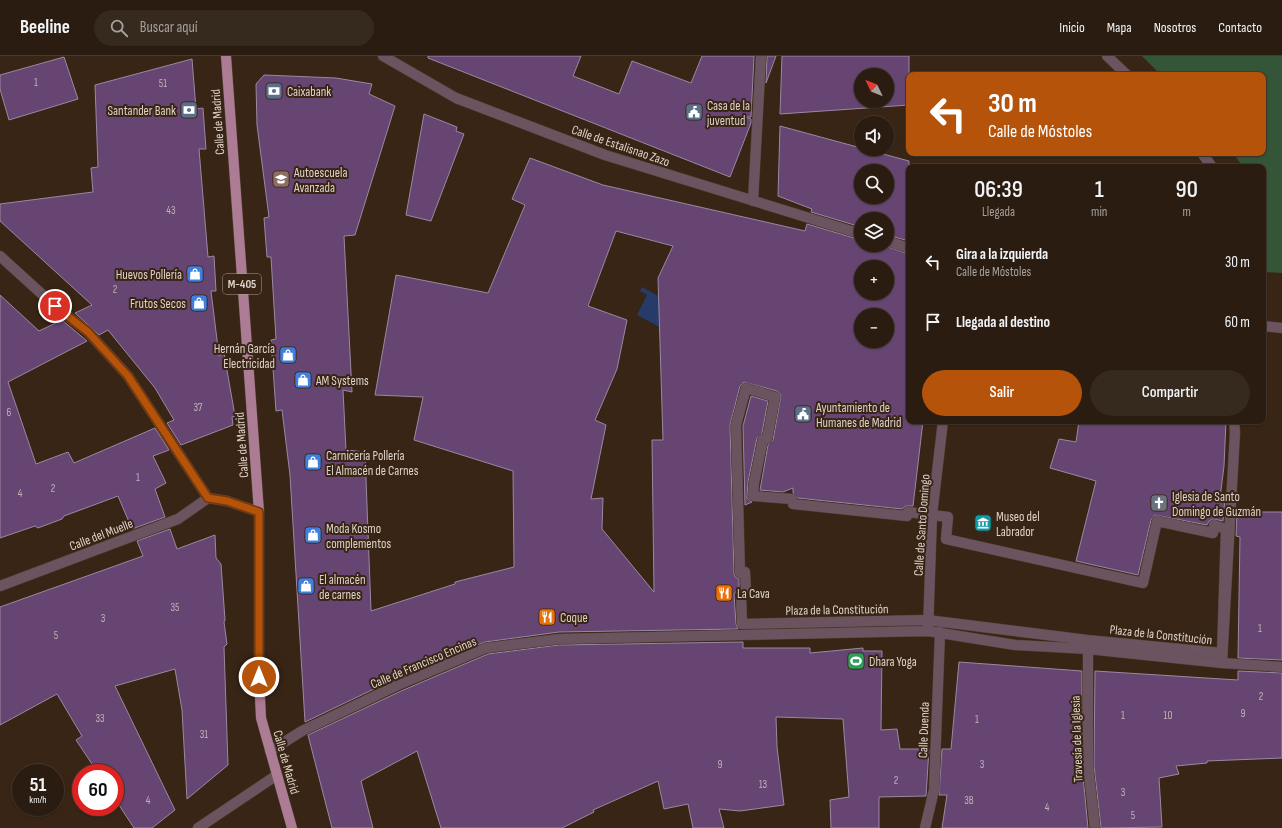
<!DOCTYPE html>
<html lang="es">
<meta charset="utf-8">
<style>
:root{--surface:#2a1c10;--page:#36291e;--text:#f1f3f6;--muted:#a5a19f;--line:#463a30;--accent:#b45309}
body{margin:0;font-family:"Sofia Sans Condensed",sans-serif;background:var(--page);color:var(--text);height:100vh;display:flex;flex-direction:column;font-size:15px;white-space:nowrap}
*{box-sizing:border-box;margin:0}
p{font-size:13px;color:var(--muted)}
.icon{flex:none;width:22px;height:22px;fill:none;stroke:currentColor;stroke-width:2;stroke-linecap:round;stroke-linejoin:round}
.map{position:relative;flex:1;overflow:hidden}
.sheet{position:absolute;left:906px;top:108px;width:360px;height:260px;display:flex;flex-direction:column;background:var(--surface);border-radius:8px;box-shadow:0 1px 3px #0004,0 0 0 1px var(--line)}
.sheet>*{flex:none}
.top-card{position:absolute;left:906px;top:16px;width:360px;height:84px;border-radius:8px;box-shadow:0 1px 3px #0004,0 0 0 1px var(--line);background:#b45309;color:#fff;overflow:hidden}
.needle{width:26px;rotate:313deg}
.tools{position:absolute;left:854px;top:12px;display:grid;gap:8px}
.tools a{display:grid;place-items:center;width:40px;height:40px;border-radius:50%;background:var(--surface);box-shadow:0 1px 3px #0004,0 0 0 1px var(--line);font-size:20px}
.speed{position:absolute;left:12px;top:708px;display:flex;gap:8px;font-size:20px;font-weight:700;text-align:center}
.speed>*{display:grid;place-content:center;width:52px;height:52px;border-radius:50%;background:var(--surface);box-shadow:0 1px 3px #0004,0 0 0 1px var(--line);line-height:1}
.speed small{font-size:10px;font-weight:400}
.speed .limit{border:6px solid #d22;background:#fff;color:#111}
.pin{position:absolute;display:grid;place-items:center;width:34px;height:34px;color:#fff;margin:-17px;border:2px solid #fff;border-radius:50%;box-shadow:0 1px 4px #0007}
.me{position:absolute;width:44px;margin:-22px;rotate:0deg;stroke-linejoin:round;filter:drop-shadow(0 0 3px #0008)}
.turn{display:flex;align-items:center;gap:14px;height:84px;padding:0 16px;font-size:18px}
.turn .icon{width:52px;height:52px;stroke-width:2.5}
.turn b{display:block;font-size:28px;line-height:34px}
.eta{display:flex;justify-content:space-evenly;align-items:center;height:68px;text-align:center}
.eta b{font-size:24px;font-weight:600;line-height:28px}
.primary-button{display:flex;gap:8px;margin-top:auto;padding:8px 16px}
.primary-button a{flex:1;height:46px;border-radius:24px;background:var(--accent);color:#fff;font-size:16px;font-weight:600;line-height:46px;text-align:center}
.primary-button a+a{background:var(--page);color:var(--text)}
ul{padding:0;list-style:none}
li{display:flex;align-items:center;gap:12px;height:60px;padding:0 16px}
li div{flex:1}
li b{display:block;font-size:15px}
li em{font-style:normal}
header{display:flex;align-items:center;gap:24px;box-sizing:border-box;height:56px;padding:0 20px;background:var(--surface);border-bottom:1px solid var(--line)}
header strong{font-size:19px}
nav{display:flex;gap:22px;margin-inline-start:auto;font-size:14px}
.search{width:280px;height:36px;background:var(--page);display:flex;align-items:center;gap:10px;box-sizing:border-box;padding:0 14px;border-radius:22px;color:var(--muted);font-size:15px}
.map>svg:first-child{display:block}
.green{fill:#345537}
.water{fill:#273b68}
.building{fill:#664573;stroke:#9a89a0;fill-rule:evenodd}
.lines{fill:none;stroke-linecap:round;stroke-linejoin:round}
.pedestrian-casing{stroke:#534133;stroke-width:11}
.minor-casing{stroke:#534133;stroke-width:11}
.primary-casing{stroke:#534133;stroke-width:11}
.pedestrian{stroke:#6b5360;stroke-width:10}
.minor{stroke:#6b5360;stroke-width:10}
.primary{stroke:#ac7b94;stroke-width:10}
.route-casing{stroke:#753606;stroke-width:10}
.route{stroke:#b45309;stroke-width:7}
.labels{text-anchor:middle;stroke-width:4;stroke-linejoin:round;paint-order:stroke}
.number-label{font-size:11px;fill:#c1b0b4}
.shield{fill:#382516;stroke:#ad9f93;stroke-width:1}
.shield-label{font-size:12px;font-weight:bold;fill:#dfd3c9}
.poi-label{font-size:13px;fill:#dfd3c9;stroke:#382516;text-anchor:start}
.street-label{font-size:13px;fill:#dfd3c9;stroke:#382516}
</style>
<header>
<strong>Beeline</strong>
<div class="search"><svg class="icon" aria-label="search" viewBox="0 0 24 24"><circle cx="10" cy="10" r="6"/><path d="M15 15l6 6"/></svg>Buscar aquí</div>
<nav><a>Inicio</a><a>Mapa</a><a>Nosotros</a><a>Contacto</a></nav>
</header>
<div class="map">
<svg width="1282" height="772" viewBox="0 0 1282 772">
<rect width="100%" height="100%" fill="#382516"/>
<polygon class="green" points="1142,0 1282,0 1282,217 1263,216 1263,111 1243,111 1233,97 1263,97 1263,19 1161,19"/>
<polygon class="water" points="642,231 689,257 676,280 637,259 647,239 640,235"/>
<g class="building">
<polygon points="428,0 581,0 573,20 619,38 632,5 691,27 702,0 754,0 751,61 745,61 751,63 751,67 730,121 428,2"/>
<polygon points="767,0 776,0 766,27"/>
<path d="M782,0h127v49l-129,9zM861,19h26v26h-26z"/>
<polygon points="64,1 78,43 9,64 0,33 0,19"/>
<polygon points="192,3 196,53 203,52 206,93 199,93 208,201 214,200 216,235 211,235 219,300 224,297 235,360 232,361 233,369 181,389 167,367 174,364 155,332 108,274 99,279 75,257 92,249 0,165 0,148 93,136 91,112 98,111 95,29"/>
<path d="M264,19l72,3 36,6 -3,10 26,12 -40,129 -11,1 8,156 -9,-2 3,60 19,2 6,159 84,-27v-2l59,-15 -1,-96 -99,-31 9,-43 -48,-2 21,-120 92,18 37,-88 -13,-6 18,-41 73,27 202,46 2,-7 54,16v5h21l27,9v167h14l-10,85h-7l-4,3 -104,-11 -5,-5v-5l-10,4 -23,-2 8,-45 5,-5 8,-45 -4,-4 -33,-9 -4,4 -10,39 4,148 1,4 4,2v9l-5,6 2,30 2,5 -179,3 -74,10 -90,37 -90,43 -15,-247 -8,-65 -6,1 -5,-71 5,-1 -5,-82h-4l-3,-39 5,-1 -12,-92 -1,-41zM616,175l57,15 -15,32 5,162h-11l2,152 -52,-63 1,-31 -12,1 15,-74 -11,-5 22,-51 10,-49 -39,-14zM861,211h26v26h-26zM861,259h26v26h-26z"/>
<polygon points="424,58 457,71 456,75 464,78 431,165 406,159"/>
<path d="M780,70l129,35v80l-22,-6v-16h-26v8l-50,-15 1,-3 -34,-13zM861,115h26v26h-26z"/>
<polygon points="0,239 39,275 62,264 87,285 8,326 36,408 68,396 74,407 155,372 169,394 153,400 166,427 155,433 165,461 132,473 118,440 64,460 62,463 38,472 35,470 0,482"/>
<polygon points="751,340 768,345 762,377 757,382 748,426 747,442 752,446 745,449 743,370"/>
<polygon points="1079,365 1226,365 1224,410 1220,442 1225,443 1223,465 1213,463 1209,465 1207,469 1155,459 1151,464 1138,519 1076,505 1096,425 1050,412 1059,383 1076,386"/>
<polygon points="1237,456 1282,456 1282,604 1238,602 1240,481 1236,480"/>
<polygon points="170,473 177,493 215,479 216,502 221,508 225,564 224,566 227,588 224,591 228,709 187,743 182,654 175,613 115,630 175,754 152,772 134,772 115,743 115,717 98,717 76,684 82,680 57,638 0,669 0,551 143,500 137,485"/>
<polygon points="743,586 743,592 810,592 810,597 863,592 863,595 882,595 881,674 897,673 900,693 929,693 926,740 879,741 879,772 831,772 830,744 849,741 843,663 776,661 777,691 784,749 740,755 719,753 724,772 693,772 688,748 664,753 658,725 593,754 594,756 562,772 441,772 417,695 361,725 373,772 332,772 308,679 401,635 488,598 559,589"/>
<polygon points="959,606 1082,615 1082,710 1088,772 942,772 947,739 939,739 942,693 951,693"/>
<polygon points="1095,615 1238,624 1238,615 1282,617 1282,702 1207,705 1207,707 1176,710 1179,718 1159,722 1162,771 1101,772 1094,710"/>
</g>
<g class="lines">
<defs>
<polygon id="pedestrian" points="746,332 775,341 767,383 763,383 754,427 753,440 792,443 793,448 907,460 908,456 948,461 946,483 1143,527 1157,465 1213,477 1214,469 1226,473 1222,597 1087,584 927,564 742,568 741,538 746,537 745,516 740,517 736,369"/>
<g id="minor">
<polyline points="383,0 456,42 605,99 861,178"/>
<polyline points="1107,0 1127,19"/>
<polyline points="1202,97 1212,111"/>
<polyline points="753,145 761,0"/>
<polyline points="887,185 909,192"/>
<polyline points="0,200 55,250 88,276 128,320 208,442 227,445 259,456"/>
<polyline points="1263,270 1282,272"/>
<polyline points="0,530 178,463 208,442"/>
<polyline points="928,575 932,459 943,365"/>
<polyline points="1088,593 1088,710 1095,772"/>
<polyline points="1222,607 1235,376 1234,365"/>
<polyline points="270,695 302,675 398,629 486,592 559,583 928,575 1015,589 1088,593 1222,607 1282,611"/>
<polyline points="198,772 277,719"/>
<polyline points="925,772 934,734 940,576"/>
</g>
<polyline id="primary" points="226,0 259,456 259,621 261,662 292,772"/>
</defs>
<use href="#pedestrian" class="pedestrian-casing"/>
<use href="#minor" class="minor-casing"/>
<use href="#primary" class="primary-casing"/>
<use href="#pedestrian" class="pedestrian"/>
<use href="#minor" class="minor"/>
<use href="#primary" class="primary"/>
</g>
<g class="lines">
<defs>
<polyline id="route" points="55,250 88,276 128,320 208,442 227,445 259,456 259,621"/>
</defs>
<use href="#route" class="route-casing"/>
<use href="#route" class="route"/>
</g>
<defs>
<symbol id="bank-square" viewBox="-11 -11 22 22"><rect x="-9" y="-9" width="18" height="18" rx="4" fill="#5c6f8a" stroke="#382516"/><path d="M-6-4H6V4H-6ZM0-2.3a2.3 2.3 0 1 0 0 4.6a2.3 2.3 0 1 0 0-4.6Z" fill="#fff"/></symbol>
<symbol id="civic-square" viewBox="-11 -11 22 22"><rect x="-9" y="-9" width="18" height="18" rx="4" fill="#5c6f8a" stroke="#382516"/><path d="M-.6-6.5H3V-4.5H.6V-3L4-1V1h2V6H-6V1h2V-1L-.6-3ZM-1.2 2.5V6h2.4V2.5Z" fill="#fff"/></symbol>
<symbol id="school-square" viewBox="-11 -11 22 22"><rect x="-9" y="-9" width="18" height="18" rx="4" fill="#8d6e63" stroke="#382516"/><path d="M0-5L7-2L0 1L-7-2ZM-4 1L0 2.5L4 1V4Q0 6-4 4Z" fill="#fff"/></symbol>
<symbol id="shop-square" viewBox="-11 -11 22 22"><rect x="-9" y="-9" width="18" height="18" rx="4" fill="#3f7fe0" stroke="#382516"/><path d="M-5-2.5h2.3a2.7 3.5 0 0 1 5.4 0H5L5.5 6h-11ZM-1.5-2.5h3a1.5 2.3 0 0 0-3 0Z" fill="#fff"/></symbol>
<symbol id="church-square" viewBox="-11 -11 22 22"><rect x="-9" y="-9" width="18" height="18" rx="4" fill="#6b7280" stroke="#382516"/><path d="M-1.2-6h2.4v3.5h3.3v2.4h-3.3V6h-2.4V-.1h-3.3v-2.4h3.3Z" fill="#fff"/></symbol>
<symbol id="museum-square" viewBox="-11 -11 22 22"><rect x="-9" y="-9" width="18" height="18" rx="4" fill="#0f9aa8" stroke="#382516"/><path d="M0-6L6-3V-2H-6V-3ZM-5-1h2V3h-2ZM-1-1h2V3h-2ZM3-1h2V3H3ZM-6 4H6V6H-6Z" fill="#fff"/></symbol>
<symbol id="restaurant-square" viewBox="-11 -11 22 22"><rect x="-9" y="-9" width="18" height="18" rx="4" fill="#e8710a" stroke="#382516"/><path d="M-5-6h1v4h1v-4h1v4h1v-4h1v5L-1.5 .5V6h-2V.5L-5-1ZM5-6V6H3V1.5H1.5Q1.5-4 5-6Z" fill="#fff"/></symbol>
<symbol id="stadium-square" viewBox="-11 -11 22 22"><rect x="-9" y="-9" width="18" height="18" rx="4" fill="#2e9e5b" stroke="#382516"/><path d="M0-5a6.5 5 0 1 0 0 10a6.5 5 0 1 0 0-10ZM-3.5-1.8h7v3.6h-7Z" fill="#fff"/></symbol>
</defs>
<g fill-rule="evenodd">
<use href="#bank-square" x="264" y="25" width="20" height="20"/>
<use href="#bank-square" x="179" y="44" width="20" height="20"/>
<use href="#civic-square" x="684" y="46" width="20" height="20"/>
<use href="#school-square" x="271" y="113" width="20" height="20"/>
<use href="#shop-square" x="185" y="208" width="20" height="20"/>
<use href="#shop-square" x="189" y="237" width="20" height="20"/>
<use href="#shop-square" x="278" y="289" width="20" height="20"/>
<use href="#shop-square" x="293" y="314" width="20" height="20"/>
<use href="#civic-square" x="793" y="348" width="20" height="20"/>
<use href="#shop-square" x="303" y="396" width="20" height="20"/>
<use href="#church-square" x="1149" y="437" width="20" height="20"/>
<use href="#museum-square" x="973" y="457" width="20" height="20"/>
<use href="#shop-square" x="303" y="469" width="20" height="20"/>
<use href="#shop-square" x="296" y="520" width="20" height="20"/>
<use href="#restaurant-square" x="714" y="527" width="20" height="20"/>
<use href="#restaurant-square" x="537" y="551" width="20" height="20"/>
<use href="#stadium-square" x="846" y="595" width="20" height="20"/>
</g>
<g class="labels">
<g class="number-label">
<text x="36" y="30">1</text>
<text x="163" y="31">51</text>
<text x="171" y="158">43</text>
<text x="115" y="237">2</text>
<text x="198" y="355">37</text>
<text x="9" y="360">6</text>
<text x="138" y="425">1</text>
<text x="53" y="436">2</text>
<text x="20" y="441">4</text>
<text x="175" y="555">35</text>
<text x="103" y="566">3</text>
<text x="1260" y="576">1</text>
<text x="56" y="583">5</text>
<text x="1261" y="644">2</text>
<text x="1243" y="661">9</text>
<text x="1123" y="663">1</text>
<text x="1168" y="663">10</text>
<text x="100" y="666">33</text>
<text x="977" y="667">1</text>
<text x="204" y="682">31</text>
<text x="720" y="712">9</text>
<text x="982" y="712">3</text>
<text x="896" y="728">2</text>
<text x="763" y="732">13</text>
<text x="1123" y="740">3</text>
<text x="148" y="748">4</text>
<text x="969" y="748">3B</text>
<text x="1047" y="755">4</text>
<text x="1133" y="763">5</text>
</g>
<rect class="shield" x="223" y="218" width="38" height="20" rx="3"/>
<g class="shield-label">
<text x="242" y="232">M-405</text>
</g>
<g class="poi-label">
<text x="287" y="40">Caixabank</text>
<text x="707" y="54">Casa de la<tspan x="707" dy="15">juventud</tspan></text>
<text x="176" y="59" text-anchor="end">Santander Bank</text>
<text x="294" y="121">Autoescuela<tspan x="294" dy="15">Avanzada</tspan></text>
<text x="182" y="223" text-anchor="end">Huevos Pollería</text>
<text x="186" y="252" text-anchor="end">Frutos Secos</text>
<text x="275" y="297" text-anchor="end">Hernán García<tspan x="275" dy="15">Electricidad</tspan></text>
<text x="316" y="329">AM Systems</text>
<text x="816" y="356">Ayuntamiento de<tspan x="816" dy="15">Humanes de Madrid</tspan></text>
<text x="326" y="404">Carnicería Pollería<tspan x="326" dy="15">El Almacén de Carnes</tspan></text>
<text x="1172" y="445">Iglesia de Santo<tspan x="1172" dy="15">Domingo de Guzmán</tspan></text>
<text x="996" y="465">Museo del<tspan x="996" dy="15">Labrador</tspan></text>
<text x="326" y="477">Moda Kosmo<tspan x="326" dy="15">complementos</tspan></text>
<text x="319" y="528">El almacén<tspan x="319" dy="15">de carnes</tspan></text>
<text x="737" y="542">La Cava</text>
<text x="560" y="566">Coque</text>
<text x="869" y="610">Dhara Yoga</text>
</g>
<g class="street-label">
<text transform="translate(217 66) rotate(-94)" y="5">Calle de Madrid</text>
<text transform="translate(621 89) rotate(19)" y="5">Calle de Estalisnao Zazo</text>
<text transform="translate(241 389) rotate(-94)" y="5">Calle de Madrid</text>
<text transform="translate(921 469) rotate(-86)" y="5">Calle de Santo Domingo</text>
<text transform="translate(101 478) rotate(-21)" y="5">Calle del Muelle</text>
<text transform="translate(837 553) rotate(-1)" y="5">Plaza de la Constitución</text>
<text transform="translate(1161 578) rotate(6)" y="5">Plaza de la Constitución</text>
<text transform="translate(423 606) rotate(-23)" y="5">Calle de Francisco Encinas</text>
<text transform="translate(923 674) rotate(-88)" y="5">Calle Duenda</text>
<text transform="translate(1076 683) rotate(-92)" y="5">Travesía de la Iglesia</text>
<text transform="translate(287 706) rotate(74)" y="5">Calle de Madrid</text>
</g>
</g>
</svg>
<div class="tools">
<a><svg class="needle" viewBox="-14 -14 28 28"><path d="M0-13l5 13h-10z" fill="#e53935"/><path d="M0 13l5-13h-10z" fill="#a5a19f"/></svg></a>
<a><svg class="icon" aria-label="sound" viewBox="0 0 24 24"><path d="M4 9h4l5-4v14l-5-4H4zM17 9q2 3 0 6"/></svg></a>
<a><svg class="icon" aria-label="search" viewBox="0 0 24 24"><circle cx="10" cy="10" r="6"/><path d="M15 15l6 6"/></svg></a>
<a><svg class="icon" aria-label="layers" viewBox="0 0 24 24"><path d="M12 4l9 5-9 5-9-5zM3 14l9 5 9-5"/></svg></a>
<a>+</a>
<a>−</a>
</div>
<div class="speed"><div>51<small>km/h</small></div><div class="limit">60</div></div>
<div class="pin" style="left:55px;top:250px;background:#d93025"><svg class="icon" aria-label="arrive" viewBox="0 0 24 24"><path d="M6 21V4h12l-3 4 3 4H6"/></svg></div>
<svg class="me" style="left:259px;top:621px" viewBox="-20 -20 40 40"><circle r="17" fill="#b45309" stroke="#fff" stroke-width="3"/><path d="M0-11L8 9 0 5-8 9z" fill="#fff"/></svg>
<div class="top-card">
<div class="turn"><svg class="icon" aria-label="left" viewBox="0 0 24 24"><path d="M17 20v-9H6M10 6l-5 5 5 5"/></svg><div><b>30 m</b>Calle de Móstoles</div></div>
</div>
<section class="sheet">
<div class="eta">
<div><b>06:39</b><p>Llegada</p></div>
<div><b>1</b><p>min</p></div>
<div><b>90</b><p>m</p></div>
</div>
<ul>
<li><svg class="icon" aria-label="left" viewBox="0 0 24 24"><path d="M17 20v-9H6M10 6l-5 5 5 5"/></svg><div><b>Gira a la izquierda</b><p>Calle de Móstoles</p></div><em>30 m</em></li>
<li><svg class="icon" aria-label="arrive" viewBox="0 0 24 24"><path d="M6 21V4h12l-3 4 3 4H6"/></svg><div><b>Llegada al destino</b></div><em>60 m</em></li>
</ul>
<div class="primary-button"><a>Salir</a><a>Compartir</a></div>
</section>
</div>
